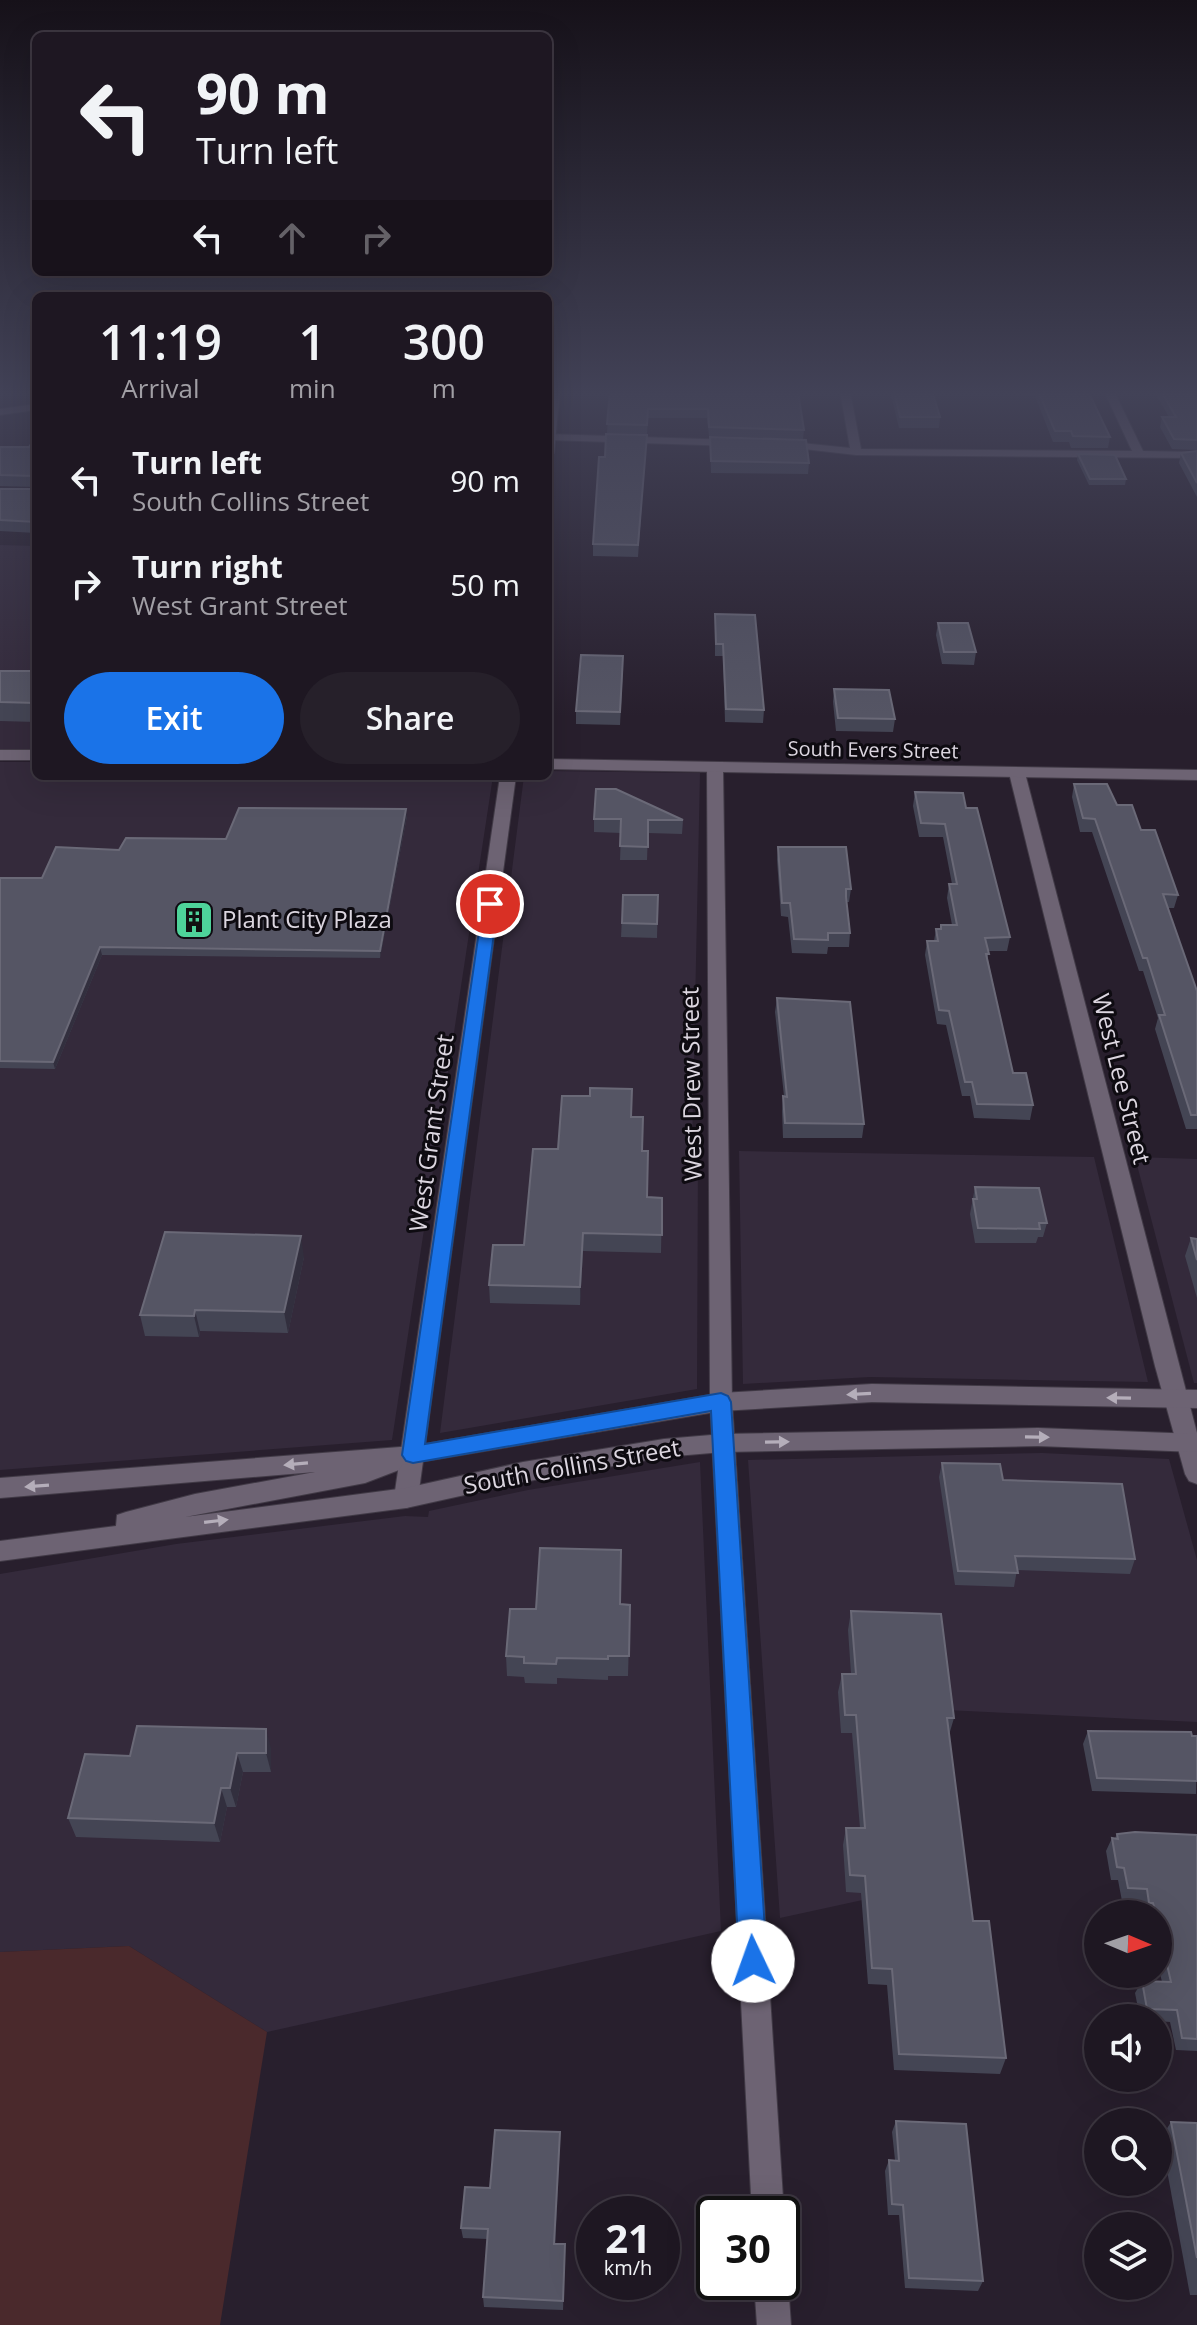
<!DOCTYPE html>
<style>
:root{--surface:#1e1722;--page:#26202a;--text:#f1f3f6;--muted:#a19fa5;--line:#3c3640;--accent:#1a73e8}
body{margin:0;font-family:"Open Sans",sans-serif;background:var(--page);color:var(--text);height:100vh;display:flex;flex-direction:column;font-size:30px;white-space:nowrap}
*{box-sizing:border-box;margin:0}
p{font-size:26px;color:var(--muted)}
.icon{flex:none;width:44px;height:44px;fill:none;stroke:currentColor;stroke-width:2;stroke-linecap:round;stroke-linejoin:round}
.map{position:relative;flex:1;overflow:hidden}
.panel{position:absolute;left:32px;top:292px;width:520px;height:488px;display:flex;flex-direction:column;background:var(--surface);border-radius:12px;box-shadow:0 8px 32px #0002,0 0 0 2px var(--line)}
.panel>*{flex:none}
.banner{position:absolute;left:32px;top:32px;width:520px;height:244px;border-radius:12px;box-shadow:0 8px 32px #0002,0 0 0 2px var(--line);background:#1e1722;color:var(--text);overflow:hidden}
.needle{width:52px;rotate:92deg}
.buttons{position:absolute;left:1084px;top:1900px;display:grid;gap:16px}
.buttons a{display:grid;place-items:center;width:88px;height:88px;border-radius:50%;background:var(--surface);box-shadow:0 8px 32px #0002,0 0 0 2px var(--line);font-size:40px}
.speed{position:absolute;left:576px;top:2196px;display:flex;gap:16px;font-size:40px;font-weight:700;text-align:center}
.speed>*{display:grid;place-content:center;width:104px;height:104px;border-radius:50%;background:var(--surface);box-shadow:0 8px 32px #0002,0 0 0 2px var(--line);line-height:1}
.speed small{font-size:20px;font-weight:400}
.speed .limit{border:4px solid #111;border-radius:12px;background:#fff;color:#111}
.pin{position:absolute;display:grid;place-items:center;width:68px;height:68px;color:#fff;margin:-34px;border:4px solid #fff;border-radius:50%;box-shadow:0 2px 8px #0007}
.me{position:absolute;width:88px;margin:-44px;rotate:357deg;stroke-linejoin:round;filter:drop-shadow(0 0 6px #0008)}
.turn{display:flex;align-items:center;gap:28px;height:168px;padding:0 32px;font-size:36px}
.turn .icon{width:104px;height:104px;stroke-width:2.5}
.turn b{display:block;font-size:56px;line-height:68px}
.lanes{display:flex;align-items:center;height:76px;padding:0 32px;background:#0003;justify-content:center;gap:40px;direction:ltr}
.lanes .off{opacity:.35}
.eta{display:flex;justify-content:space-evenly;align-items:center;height:136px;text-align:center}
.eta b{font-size:48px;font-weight:600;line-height:56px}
.button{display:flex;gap:16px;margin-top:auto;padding:16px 32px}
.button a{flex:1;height:92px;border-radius:48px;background:var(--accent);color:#fff;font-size:32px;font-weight:600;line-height:92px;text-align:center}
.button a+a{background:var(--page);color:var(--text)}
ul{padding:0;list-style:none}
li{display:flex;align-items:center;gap:24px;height:104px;padding:0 32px}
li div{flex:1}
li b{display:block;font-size:30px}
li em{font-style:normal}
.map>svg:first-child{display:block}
.built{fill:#342a3b}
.green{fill:#4a292c}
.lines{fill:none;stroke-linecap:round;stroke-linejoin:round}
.minor-casing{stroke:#413a46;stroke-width:2}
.tertiary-casing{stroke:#413a46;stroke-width:2}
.secondary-casing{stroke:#413a46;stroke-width:2}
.minor{fill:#6d6373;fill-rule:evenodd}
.tertiary{fill:#6d6373;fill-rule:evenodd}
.secondary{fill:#6d6373;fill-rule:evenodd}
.wall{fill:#444554}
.shaded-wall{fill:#322f3e}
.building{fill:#555564;stroke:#6a6977;stroke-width:2}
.oneway{fill:#b5aeba}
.route{fill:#1a73e8;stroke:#114b97;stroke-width:2}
.labels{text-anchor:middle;stroke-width:6;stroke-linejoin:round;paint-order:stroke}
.far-street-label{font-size:20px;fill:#dcd6e0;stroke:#0e0b11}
.poi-label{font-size:24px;fill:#dcd6e0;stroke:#0e0b11;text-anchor:start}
.street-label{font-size:24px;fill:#dcd6e0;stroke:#0e0b11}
</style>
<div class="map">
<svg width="1197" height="2325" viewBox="0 0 1197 2325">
<rect width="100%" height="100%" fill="#281f2d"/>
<g class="built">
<polygon points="0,545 36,546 36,755 0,755"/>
<polygon points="0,762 36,762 36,776 493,776 392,1440 0,1470"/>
<polygon points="548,771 700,773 692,1149 698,1150 697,1389 440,1433 524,776 548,776"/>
<polygon points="739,1151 1094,1157 1148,1382 870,1377 743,1384"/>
<polygon points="1135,1157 1197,1159 1197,1383 1194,1383"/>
<polygon points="1042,1453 1169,1459 1197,1560 1197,1722 885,1707 904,1891 780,1918 748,1460"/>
<polygon points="700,1462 721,1931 267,2032 129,1946 0,1952 0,1574 176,1544 405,1516 428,1517 429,1511 528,1490"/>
</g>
<polygon class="green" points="129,1946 267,2032 220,2325 0,2325 0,1952"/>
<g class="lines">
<defs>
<g id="minor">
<polygon points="840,391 850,391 861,449 1132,451 1104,391 1114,391 1143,451 1197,452 1197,458 856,455 778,446 778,442 782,441 850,448"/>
<polygon points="36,404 36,410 0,415 0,409"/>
<polygon points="548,434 734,440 740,443 734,446 548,440"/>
<polygon points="715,762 723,767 732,1402 784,2214 782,2220 782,2214 752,2214 710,1402 707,767"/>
<polygon points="1017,768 1025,773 1197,1433 1197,1484 1189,1481 1185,1474 1155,1366 1009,773"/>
<polygon points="782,2270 788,2282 791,2325 757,2325 754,2282 782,2282"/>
</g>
<g id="tertiary">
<polygon points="550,391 560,391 554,453 548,456"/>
<rect x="0" y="750" width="36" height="10"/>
<polygon points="548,759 1197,770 1197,780 548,769"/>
<polygon points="500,776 516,776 418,1498 415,1505 406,1508 397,1505 394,1498"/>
</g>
<polygon id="secondary" points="872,1384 1197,1390 1197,1408 872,1402 721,1411 402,1465 399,1470 365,1483 185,1517 406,1488 523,1462 664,1439 723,1434 1038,1428 1197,1434 1197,1452 1038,1446 723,1452 664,1457 523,1482 406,1508 0,1561 0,1541 116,1526 117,1515 126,1512 195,1494 315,1472 0,1498 0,1478 413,1446 721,1393"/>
</defs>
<use href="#minor" class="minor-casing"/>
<use href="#tertiary" class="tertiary-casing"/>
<use href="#secondary" class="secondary-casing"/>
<use href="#minor" class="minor"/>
<use href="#tertiary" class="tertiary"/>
<use href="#secondary" class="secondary"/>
</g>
<g class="wall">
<polygon points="610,391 798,391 804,430 803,439 709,436 707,418 648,418 647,434 607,433"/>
<polygon points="890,391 932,391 940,417 939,428 899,428"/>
<polygon points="1023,391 1088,391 1110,437 1108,448 1071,448 1069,442 1053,442 1035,396 1025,396"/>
<polygon points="1154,391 1197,391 1197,450 1172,449 1160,427 1162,417 1169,417"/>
<polygon points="36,437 36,533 0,531 0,489 36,489 36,487 0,486 0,447 29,447"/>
<polygon points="710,437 809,463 808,474 711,473"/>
<polygon points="646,446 638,557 593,556 593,544 605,457"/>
<polygon points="1197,451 1197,497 1179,463 1181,453"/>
<polygon points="1078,454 1126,479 1125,485 1089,485 1077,460"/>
<polygon points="715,614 764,710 763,723 725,722 723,656 715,656"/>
<polygon points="938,623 976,652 974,665 942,664 936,635"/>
<polygon points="623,669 620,725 576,724 576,711"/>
<polygon points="0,671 36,671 36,722 0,721"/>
<polygon points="834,689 895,719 893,732 836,731 833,702"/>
<polygon points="1074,784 1117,805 1141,830 1178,895 1174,908 1168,908 1197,991 1197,1129 1186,1129 1155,1029 1158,1018 1143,971 1139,971 1092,832 1080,832 1072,797"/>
<polygon points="915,792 966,808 1010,937 1007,951 988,951 988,960 1013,1073 1033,1105 1030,1120 974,1118 970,1096 962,1096 946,1025 937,1024 925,955 927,941 934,941 936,929 940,929 941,925 952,925 947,898 949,884 952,884 943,837 919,837 913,806"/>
<polygon points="407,816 380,958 102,955 55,1069 0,1068 0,878 42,878 119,850 226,839"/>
<polygon points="594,819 683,820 682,834 648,833 647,860 620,860 621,833 594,832"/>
<polygon points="778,847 851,889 849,902 846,902 850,933 849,947 828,947 827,954 792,953 788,917 781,916 777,860"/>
<polygon points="623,895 658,895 657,938 621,937"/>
<polygon points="777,998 864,1124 862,1138 783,1138 782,1111 783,1096 784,1096 775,1012"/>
<polygon points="590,1096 632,1117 642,1151 647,1197 662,1198 661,1253 583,1251 580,1305 490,1303 489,1285 524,1245 558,1149"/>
<polygon points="975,1187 1047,1223 1043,1237 1038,1237 1036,1243 975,1243 970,1214"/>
<polygon points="1191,1238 1197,1239 1197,1298 1185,1256"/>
<polygon points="304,1257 288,1333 200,1331 199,1337 145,1336 140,1315"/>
<polygon points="942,1463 1003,1480 1135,1559 1130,1574 1017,1570 1014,1587 955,1585 939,1477"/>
<polygon points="620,1604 630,1605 628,1676 608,1676 608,1680 557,1678 557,1684 525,1683 524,1677 507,1676 506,1656 536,1609"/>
<polygon points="851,1611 954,1718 949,1735 973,1921 1006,2058 1000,2074 894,2070 887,1985 868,1984 861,1893 846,1892 843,1845 846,1828 860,1828 852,1733 841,1733 838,1692 842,1674 851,1674 848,1630"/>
<polygon points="1088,1731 1197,1736 1196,1794 1092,1791 1083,1744"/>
<polygon points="271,1748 271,1772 243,1772 236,1807 227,1807 220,1842 76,1837 68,1818 130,1756"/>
<polygon points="1117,1834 1197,1835 1197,2051 1176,2050 1170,2022 1158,2021 1158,2018 1140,2018 1135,1993 1142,1981 1162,1982 1158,1965 1158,1914 1143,1914 1141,1902 1122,1901 1118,1880 1111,1880 1106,1851 1112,1838 1115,1838"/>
<polygon points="896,2121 983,2281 978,2291 905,2288 899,2215 888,2215 885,2171 889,2160 895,2160 892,2132"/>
<polygon points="1171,2122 1197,2123 1197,2295 1190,2295 1161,2138"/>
<polygon points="560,2132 555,2244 565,2254 563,2310 484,2307 483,2297 487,2239 463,2238 461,2228 490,2188"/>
</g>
<g class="shaded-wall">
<polygon points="406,809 407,816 380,958 380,951"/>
<polygon points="100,947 102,955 55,1069 53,1062"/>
<polygon points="583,1233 583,1251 580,1305 580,1287"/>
<polygon points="301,1236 304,1257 288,1333 284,1312"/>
<polygon points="195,1310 200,1331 199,1337 194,1316"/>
<polygon points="266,1729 271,1748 271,1772 266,1753"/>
<polygon points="237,1753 243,1772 236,1807 230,1788"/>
<polygon points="221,1788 227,1807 220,1842 214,1823"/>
<polygon points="560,2132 560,2143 555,2254 554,2244"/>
</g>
<g class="building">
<polygon points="610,391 798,391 804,430 709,427 708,409 648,409 647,425 607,424"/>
<polygon points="894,391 932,391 940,417 900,417"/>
<polygon points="1038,391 1088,391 1110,437 1073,436 1071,431 1055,431"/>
<polygon points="1161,391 1197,391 1197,440 1174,439 1162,417 1176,417"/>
<polygon points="606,434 647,435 638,545 593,544 599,457 605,457"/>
<polygon points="36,437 36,478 34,476 0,475 0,447 29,447"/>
<polygon points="710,437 806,440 809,463 711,461"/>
<polygon points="1197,451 1197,483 1181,453"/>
<polygon points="1078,454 1115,455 1126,479 1090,479"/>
<polygon points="36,485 36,522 0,520 0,489 36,489"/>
<polygon points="715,614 755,615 764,710 726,709 723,644 716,644"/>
<polygon points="938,623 968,623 976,652 944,652"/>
<polygon points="581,655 623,656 620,712 576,711"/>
<polygon points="0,671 36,671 36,703 0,702"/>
<polygon points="834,689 889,690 895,719 838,718"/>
<polygon points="1074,784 1107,784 1117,805 1132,805 1141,830 1155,830 1178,895 1163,894 1197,991 1197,1115 1191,1115 1159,1015 1165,1015 1147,958 1143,958 1095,819 1083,818"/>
<polygon points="596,789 616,789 683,820 648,820 648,847 620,846 621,819 594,819"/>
<polygon points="915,792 963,793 966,808 977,808 1010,937 985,938 989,954 986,954 1013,1073 1026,1073 1033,1105 977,1104 972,1082 965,1082 949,1011 939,1010 927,941 938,941 936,929 941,929 941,925 957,925 949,884 957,884 945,824 921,823"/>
<polygon points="239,808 406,809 380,951 100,947 53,1062 0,1061 0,878 42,878 56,847 119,850 126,838 226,839"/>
<polygon points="778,847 846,847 851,889 846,889 846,897 850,933 828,933 828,940 794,939 790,903 782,903"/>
<polygon points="623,895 658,895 657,924 622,923"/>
<polygon points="777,998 850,1002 864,1124 785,1123 783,1096 787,1097"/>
<polygon points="590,1088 632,1089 631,1117 643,1117 642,1151 648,1151 647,1197 662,1198 662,1235 583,1233 580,1287 489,1285 493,1245 524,1245 533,1149 558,1149 562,1096 590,1096"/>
<polygon points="975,1187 1039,1188 1047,1223 1039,1223 1040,1229 978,1228 973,1199 977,1199"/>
<polygon points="165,1232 301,1236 284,1312 195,1310 194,1316 140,1315"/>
<polygon points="1191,1238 1197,1239 1197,1260"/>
<polygon points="942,1463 1000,1464 1003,1480 1122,1484 1135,1559 1015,1556 1018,1573 958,1571"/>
<polygon points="540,1548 621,1550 620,1604 630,1605 629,1656 608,1656 608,1659 557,1658 556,1664 524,1663 524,1657 506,1656 510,1609 536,1609"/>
<polygon points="851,1611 941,1614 954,1718 947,1718 973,1921 989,1921 1006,2058 899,2054 892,1969 872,1968 865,1876 850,1875 846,1828 865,1828 856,1715 845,1715 842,1674 856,1674"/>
<polygon points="137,1726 266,1729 266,1753 237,1753 230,1788 221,1788 214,1823 68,1818 85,1754 130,1756"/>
<polygon points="1088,1731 1191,1732 1192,1736 1197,1736 1197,1781 1097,1778"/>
<polygon points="1135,1832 1197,1835 1197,2039 1182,2038 1177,2010 1147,2009 1142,1981 1171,1982 1158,1925 1158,1914 1156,1914 1153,1903 1149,1903 1147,1889 1128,1888 1124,1868 1117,1867 1112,1838 1118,1839 1117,1834"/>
<polygon points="896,2121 966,2124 983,2281 909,2278 903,2205 892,2204 889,2160 899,2161"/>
<polygon points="1171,2122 1197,2123 1197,2258"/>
<polygon points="495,2130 560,2132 554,2244 565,2244 563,2301 483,2297 488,2229 461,2228 465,2187 490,2188"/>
</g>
<defs><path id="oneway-solid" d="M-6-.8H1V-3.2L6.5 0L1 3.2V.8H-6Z" transform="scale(2)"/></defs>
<g class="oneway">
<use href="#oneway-solid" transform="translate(859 1394) rotate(177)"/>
<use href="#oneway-solid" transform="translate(1119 1398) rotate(-179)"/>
<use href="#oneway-solid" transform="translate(1037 1437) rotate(1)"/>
<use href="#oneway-solid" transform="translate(777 1442) rotate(-1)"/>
<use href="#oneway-solid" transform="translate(296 1464) rotate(175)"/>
<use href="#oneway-solid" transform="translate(37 1486) rotate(176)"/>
<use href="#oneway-solid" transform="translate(216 1521) rotate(-7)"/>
</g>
<linearGradient id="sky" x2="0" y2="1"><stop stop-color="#161119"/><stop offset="0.55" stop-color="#424257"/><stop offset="1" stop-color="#424257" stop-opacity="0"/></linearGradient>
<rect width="1197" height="716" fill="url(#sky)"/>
<polygon class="route" points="490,900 498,904 425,1444 721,1393 728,1396 731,1402 767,1961 763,1971 753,1975 743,1971 739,1961 711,1411 413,1463 406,1461 402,1455 483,904"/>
<defs>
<symbol id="building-square" viewBox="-11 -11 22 22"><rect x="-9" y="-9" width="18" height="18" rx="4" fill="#4ed39a" stroke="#0e0b11"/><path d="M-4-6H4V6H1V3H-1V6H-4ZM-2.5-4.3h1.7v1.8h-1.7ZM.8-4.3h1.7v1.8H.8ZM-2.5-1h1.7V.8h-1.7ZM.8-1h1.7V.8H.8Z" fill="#111"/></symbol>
</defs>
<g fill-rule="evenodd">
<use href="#building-square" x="172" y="898" width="44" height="44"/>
</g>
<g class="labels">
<g class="far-street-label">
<text transform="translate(873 750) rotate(1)" y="7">South Evers Street</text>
</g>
<g class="poi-label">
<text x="222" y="928">Plant City Plaza</text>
</g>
<g class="street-label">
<text transform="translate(1121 1079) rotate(76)" y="8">West Lee Street</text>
<text transform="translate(692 1084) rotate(-91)" y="8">West Drew Street</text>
<text transform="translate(432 1133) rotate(-82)" y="8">West Grant Street</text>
<text transform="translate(572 1467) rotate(-10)" y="8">South Collins Street</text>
</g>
</g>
</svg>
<div class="buttons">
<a><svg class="needle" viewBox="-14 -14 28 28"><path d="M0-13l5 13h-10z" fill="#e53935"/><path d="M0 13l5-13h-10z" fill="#a19fa5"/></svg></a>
<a><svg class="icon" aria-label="sound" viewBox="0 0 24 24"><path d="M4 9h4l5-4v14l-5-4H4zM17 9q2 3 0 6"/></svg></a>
<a><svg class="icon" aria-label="search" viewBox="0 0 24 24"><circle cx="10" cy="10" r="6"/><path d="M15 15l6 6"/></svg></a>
<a><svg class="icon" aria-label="layers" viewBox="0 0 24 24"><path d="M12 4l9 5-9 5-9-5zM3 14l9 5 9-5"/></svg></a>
</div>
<div class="speed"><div>21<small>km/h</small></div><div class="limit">30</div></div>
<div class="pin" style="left:490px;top:904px;background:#d93025"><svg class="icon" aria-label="arrive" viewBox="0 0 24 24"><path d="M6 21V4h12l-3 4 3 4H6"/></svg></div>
<svg class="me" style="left:753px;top:1961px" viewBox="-20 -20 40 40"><circle r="19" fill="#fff"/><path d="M0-13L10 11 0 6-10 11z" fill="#1a73e8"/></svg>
<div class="banner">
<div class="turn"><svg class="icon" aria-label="left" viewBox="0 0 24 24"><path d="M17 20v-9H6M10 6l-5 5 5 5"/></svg><div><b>90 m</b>Turn left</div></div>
<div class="lanes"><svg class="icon" aria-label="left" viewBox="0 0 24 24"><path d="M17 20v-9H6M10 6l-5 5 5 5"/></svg><svg class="icon off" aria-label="ahead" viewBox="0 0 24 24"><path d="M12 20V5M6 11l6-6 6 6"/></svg><svg class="icon off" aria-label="right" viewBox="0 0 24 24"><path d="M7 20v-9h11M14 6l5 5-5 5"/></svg></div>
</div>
<section class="panel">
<div class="eta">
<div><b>11:19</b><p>Arrival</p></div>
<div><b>1</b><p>min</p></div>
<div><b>300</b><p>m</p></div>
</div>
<ul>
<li><svg class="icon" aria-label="left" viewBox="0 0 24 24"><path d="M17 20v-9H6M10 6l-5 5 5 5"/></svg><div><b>Turn left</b><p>South Collins Street</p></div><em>90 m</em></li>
<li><svg class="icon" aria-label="right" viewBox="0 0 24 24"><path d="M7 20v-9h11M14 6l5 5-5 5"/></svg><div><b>Turn right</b><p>West Grant Street</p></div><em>50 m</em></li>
</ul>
<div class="button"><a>Exit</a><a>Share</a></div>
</section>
</div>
